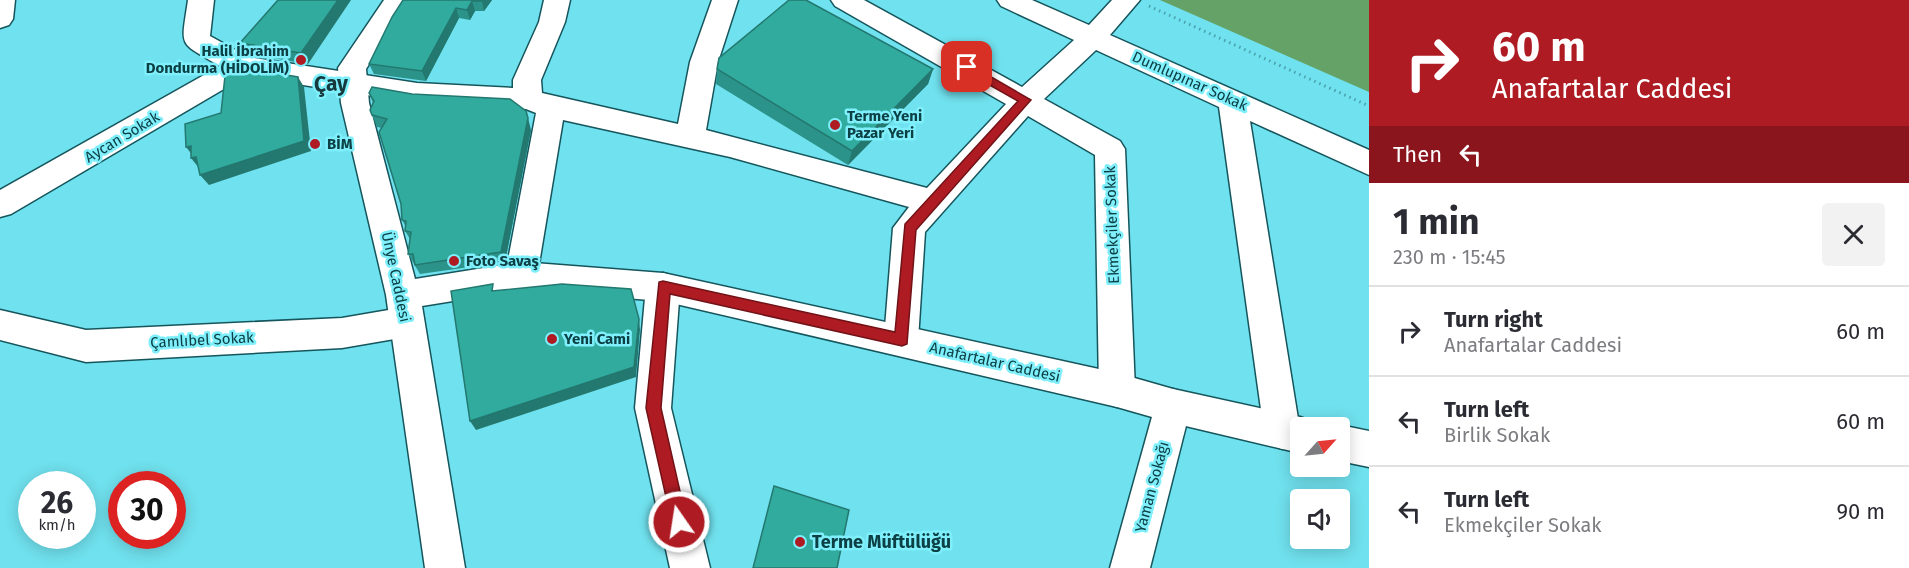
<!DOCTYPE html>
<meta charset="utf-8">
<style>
:root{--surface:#fff;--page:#f2f2f3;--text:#2b2b33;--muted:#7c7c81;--line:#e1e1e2}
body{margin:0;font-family:"Fira Sans",sans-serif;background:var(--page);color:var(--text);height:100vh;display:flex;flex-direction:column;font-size:22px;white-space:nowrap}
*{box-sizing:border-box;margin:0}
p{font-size:20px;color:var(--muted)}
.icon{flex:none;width:33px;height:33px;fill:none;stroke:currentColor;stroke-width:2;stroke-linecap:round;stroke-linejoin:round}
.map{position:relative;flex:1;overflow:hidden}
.panel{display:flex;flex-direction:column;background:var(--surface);width:540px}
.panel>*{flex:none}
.hud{background:#ae1b23;color:#fff;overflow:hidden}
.needle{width:39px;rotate:63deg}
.buttons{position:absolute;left:1290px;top:417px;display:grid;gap:12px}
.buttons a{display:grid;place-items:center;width:60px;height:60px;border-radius:6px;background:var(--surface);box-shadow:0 3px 15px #0003;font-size:30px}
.speed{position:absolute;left:18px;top:471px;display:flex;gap:12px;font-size:30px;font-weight:700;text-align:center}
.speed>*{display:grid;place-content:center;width:78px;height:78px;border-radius:50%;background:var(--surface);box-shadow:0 3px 15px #0003;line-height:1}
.speed small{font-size:15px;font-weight:400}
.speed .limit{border:9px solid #d22;background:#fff;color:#111}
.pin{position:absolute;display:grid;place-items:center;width:51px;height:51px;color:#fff;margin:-26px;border-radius:12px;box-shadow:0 3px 9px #0006}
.me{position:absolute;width:66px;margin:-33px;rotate:347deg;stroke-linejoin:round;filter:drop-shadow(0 0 4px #0008)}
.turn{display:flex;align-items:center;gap:21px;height:126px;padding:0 24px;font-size:27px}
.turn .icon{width:78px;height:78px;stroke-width:2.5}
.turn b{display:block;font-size:42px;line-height:51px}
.then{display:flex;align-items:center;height:57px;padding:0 24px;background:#0003;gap:12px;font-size:22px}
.round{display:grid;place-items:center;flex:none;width:63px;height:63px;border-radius:6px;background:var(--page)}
.overview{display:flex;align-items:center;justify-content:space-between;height:102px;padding:0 24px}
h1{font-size:36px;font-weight:700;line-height:45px}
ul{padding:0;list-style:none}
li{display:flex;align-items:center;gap:18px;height:90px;padding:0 24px;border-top:2px solid var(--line)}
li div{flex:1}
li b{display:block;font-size:22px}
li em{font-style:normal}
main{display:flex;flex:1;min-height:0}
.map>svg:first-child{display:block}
.water{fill:#65a268}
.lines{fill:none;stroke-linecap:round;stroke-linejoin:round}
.minor-casing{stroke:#15555c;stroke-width:3}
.major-casing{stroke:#15555c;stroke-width:3}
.path{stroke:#49a2ac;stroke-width:3;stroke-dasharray:1.5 4;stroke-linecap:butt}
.minor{fill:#fff;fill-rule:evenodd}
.major{fill:#fff;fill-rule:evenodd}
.wall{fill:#2b9389}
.shaded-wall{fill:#23786f}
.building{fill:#32ab9f;stroke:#23786f;stroke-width:1.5}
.route{fill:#ae1b23;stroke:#711217;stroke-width:1.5}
.poi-dot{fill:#ae1b23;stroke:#7eeffb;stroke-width:2}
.labels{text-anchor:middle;stroke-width:5;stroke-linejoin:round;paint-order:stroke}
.poi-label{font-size:15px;font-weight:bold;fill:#0c4045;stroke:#7eeffb;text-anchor:start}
.street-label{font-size:15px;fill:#0c4045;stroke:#7eeffb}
.near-poi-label{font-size:18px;font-weight:bold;fill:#0c4045;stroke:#7eeffb;text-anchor:start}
.district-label{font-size:21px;font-weight:bold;fill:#15393d;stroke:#7eeffb}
</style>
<main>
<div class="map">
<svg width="1369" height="568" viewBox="0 0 1369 568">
<rect width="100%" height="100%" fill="#70e1ee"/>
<polygon class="water" points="1160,0 1369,0 1369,92"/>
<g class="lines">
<defs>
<g id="minor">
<polygon points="0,0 15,0 13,19 9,25 0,28"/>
<path d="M188,0h26l-4,36 38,21 169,26 96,5v-8l26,-58 5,-22h26l-5,22 -24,58 1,13 136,31 12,-62 22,-62h26l-20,62 -12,68 221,58 79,-84 -171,-98 -4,-6h33l158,87 52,-47 -73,-34 -4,-6h35l57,25 23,-25h28l-30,35 259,115v25l-119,-54 50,310 -5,12 -13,6 -13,-6 -5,-12 -45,-324 -123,-57 -52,49 76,42 5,8 10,241 -5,12 -13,5 -13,-5 -5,-12 -4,-235 -67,-39 -103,116 -7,108 -5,11 -12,4 -12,-4 -5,-11 9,-112 16,-21 -179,-50 -167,-37 -26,156 -4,10 -12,4 -12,-4 -4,-10 31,-163 -10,-4 -109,-6 -171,-27 -235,138 -11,3v-27l220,-124c-43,-25 -39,-17 -32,-66z"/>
<polygon points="663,273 675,277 680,287 671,408 710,568 670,568 635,408 646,287 651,277"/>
<polygon points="406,307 418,311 423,322 418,333 406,337 342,348 86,362 0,340 0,310 86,330 342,318"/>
<polygon points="1173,389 1186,394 1191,406 1150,568 1110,568 1155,406 1160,394"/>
</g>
<g id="major">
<polygon points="384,0 410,0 366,69 369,103 415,279 521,262 663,273 1117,373 1173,389 1300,417 1313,422 1315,428 1300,428 1300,453 1173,423 1117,407 663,301 521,290 422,306 465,568 425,568 386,295 341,103 338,68"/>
<polygon points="1340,425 1369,431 1369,467 1340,461 1340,428 1334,428"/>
</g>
</defs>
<use href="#minor" class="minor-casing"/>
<use href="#major" class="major-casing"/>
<polyline class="path" points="1149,6 1369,106"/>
<use href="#minor" class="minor"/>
<use href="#major" class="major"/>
</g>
<g class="wall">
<polygon points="278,0 308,64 248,54 240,43"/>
<polygon points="403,0 492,0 484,11 475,11 470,20 459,18 426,81 374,74 369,64"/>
<polygon points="717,69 933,69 928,84 848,165 716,84"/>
<polygon points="369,93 531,130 505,262 420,274 408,254 410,239 405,231 406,227 402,220 401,204 382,128 377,127 372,115 373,103"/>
<polygon points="774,486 837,568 753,568"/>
</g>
<g class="shaded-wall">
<polygon points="338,0 351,0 308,64 301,53"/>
<polygon points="482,0 492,0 484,11 482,1"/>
<polygon points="472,1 475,11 470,20 467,10"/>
<polygon points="456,8 459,18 426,81 422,71"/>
<polygon points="933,69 928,84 848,165 852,151"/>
<polygon points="298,77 304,87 311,151 209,185 200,175"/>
<polygon points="528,118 531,130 505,262 501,252"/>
<polygon points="191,146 194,157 186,147"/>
<polygon points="196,157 199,168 191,158"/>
<polygon points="639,319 640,330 636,377 476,430 470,421"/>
</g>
<g class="building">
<polygon points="278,0 338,0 301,53 240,43"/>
<polygon points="403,0 482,0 482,1 472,1 467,10 456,8 422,71 369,64 392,17"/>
<polygon points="789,0 806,0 933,69 852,151 717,69 719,58"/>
<polygon points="239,67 298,77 304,141 200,175 196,157 191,158 191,146 186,147 185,124 221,113 225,76"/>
<polygon points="372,87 412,94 510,99 526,111 528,118 501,252 415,265 413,254 408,254 411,232 405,231 406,221 402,220 401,204 379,132 387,119 372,115 370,110 374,101 369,93"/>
<polygon points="493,284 492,291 562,284 631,289 639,319 634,367 470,421 451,291"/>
<polygon points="774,486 849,510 837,568 753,568"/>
</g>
<polygon class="route" points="967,63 1031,100 916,230 907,344 902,346 670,294 661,408 687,522 685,528 679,530 673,528 646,408 659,282 663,281 895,332 905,224 1018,101 963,70 963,64"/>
<g class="poi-dot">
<circle cx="301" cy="60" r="6"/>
<circle cx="835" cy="125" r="6"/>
<circle cx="315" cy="144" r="6"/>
<circle cx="454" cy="261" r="6"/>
<circle cx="552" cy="339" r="6"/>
<circle cx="800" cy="542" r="6"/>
</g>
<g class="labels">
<g class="poi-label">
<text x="289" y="56" text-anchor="end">Halil İbrahim<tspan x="289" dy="17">Dondurma (HİDOLİM)</tspan></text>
<text x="847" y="121">Terme Yeni<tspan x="847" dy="17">Pazar Yeri</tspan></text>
<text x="327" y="149">BİM</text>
<text x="466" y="266">Foto Savaş</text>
<text x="564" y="344">Yeni Cami</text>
</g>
<g class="street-label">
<text transform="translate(1190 81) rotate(24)" y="5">Dumlupınar Sokak</text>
<text transform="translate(122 137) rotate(-31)" y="5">Aycan Sokak</text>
<text transform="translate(1112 225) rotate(-92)" y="5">Ekmekçiler Sokak</text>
<text transform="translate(396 277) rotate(78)" y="5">Ünye Caddesi</text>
<text transform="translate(202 340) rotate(-3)" y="5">Çamlıbel Sokak</text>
<text transform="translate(995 362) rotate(13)" y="5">Anafartalar Caddesi</text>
<text transform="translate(1152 487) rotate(-75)" y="5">Yaman Sokağı</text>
</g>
<g class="near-poi-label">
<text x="812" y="548">Terme Müftülüğü</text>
</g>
<g class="district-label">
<text x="331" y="91">Çay</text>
</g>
</g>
</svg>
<div class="buttons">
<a><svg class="needle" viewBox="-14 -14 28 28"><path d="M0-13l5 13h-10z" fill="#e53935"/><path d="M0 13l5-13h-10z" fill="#7c7c81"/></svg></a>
<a><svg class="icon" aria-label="sound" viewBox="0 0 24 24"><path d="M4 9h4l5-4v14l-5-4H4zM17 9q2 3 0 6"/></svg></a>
</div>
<div class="speed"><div>26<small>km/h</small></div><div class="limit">30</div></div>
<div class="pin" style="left:967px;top:67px;background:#d93025"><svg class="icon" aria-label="arrive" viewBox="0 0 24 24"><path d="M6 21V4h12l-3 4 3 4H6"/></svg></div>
<svg class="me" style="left:679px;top:522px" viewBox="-20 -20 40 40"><circle r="17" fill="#ae1b23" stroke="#fff" stroke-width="3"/><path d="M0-11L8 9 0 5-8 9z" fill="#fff"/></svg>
</div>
<section class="panel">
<div class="hud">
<div class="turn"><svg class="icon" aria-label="right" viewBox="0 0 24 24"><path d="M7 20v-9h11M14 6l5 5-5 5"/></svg><div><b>60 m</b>Anafartalar Caddesi</div></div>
<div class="then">Then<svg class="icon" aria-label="left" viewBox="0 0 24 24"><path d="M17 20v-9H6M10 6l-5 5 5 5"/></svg></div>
</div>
<div class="overview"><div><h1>1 min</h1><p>230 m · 15:45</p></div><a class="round"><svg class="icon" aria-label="close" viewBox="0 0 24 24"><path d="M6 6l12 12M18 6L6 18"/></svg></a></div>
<ul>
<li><svg class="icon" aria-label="right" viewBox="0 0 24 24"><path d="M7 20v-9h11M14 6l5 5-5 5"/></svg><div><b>Turn right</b><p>Anafartalar Caddesi</p></div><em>60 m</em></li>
<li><svg class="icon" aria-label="left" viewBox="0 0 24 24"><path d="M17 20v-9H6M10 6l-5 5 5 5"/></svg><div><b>Turn left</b><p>Birlik Sokak</p></div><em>60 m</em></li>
<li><svg class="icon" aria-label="left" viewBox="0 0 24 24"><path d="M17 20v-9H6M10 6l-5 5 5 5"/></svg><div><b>Turn left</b><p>Ekmekçiler Sokak</p></div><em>90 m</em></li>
</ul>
</section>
</main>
